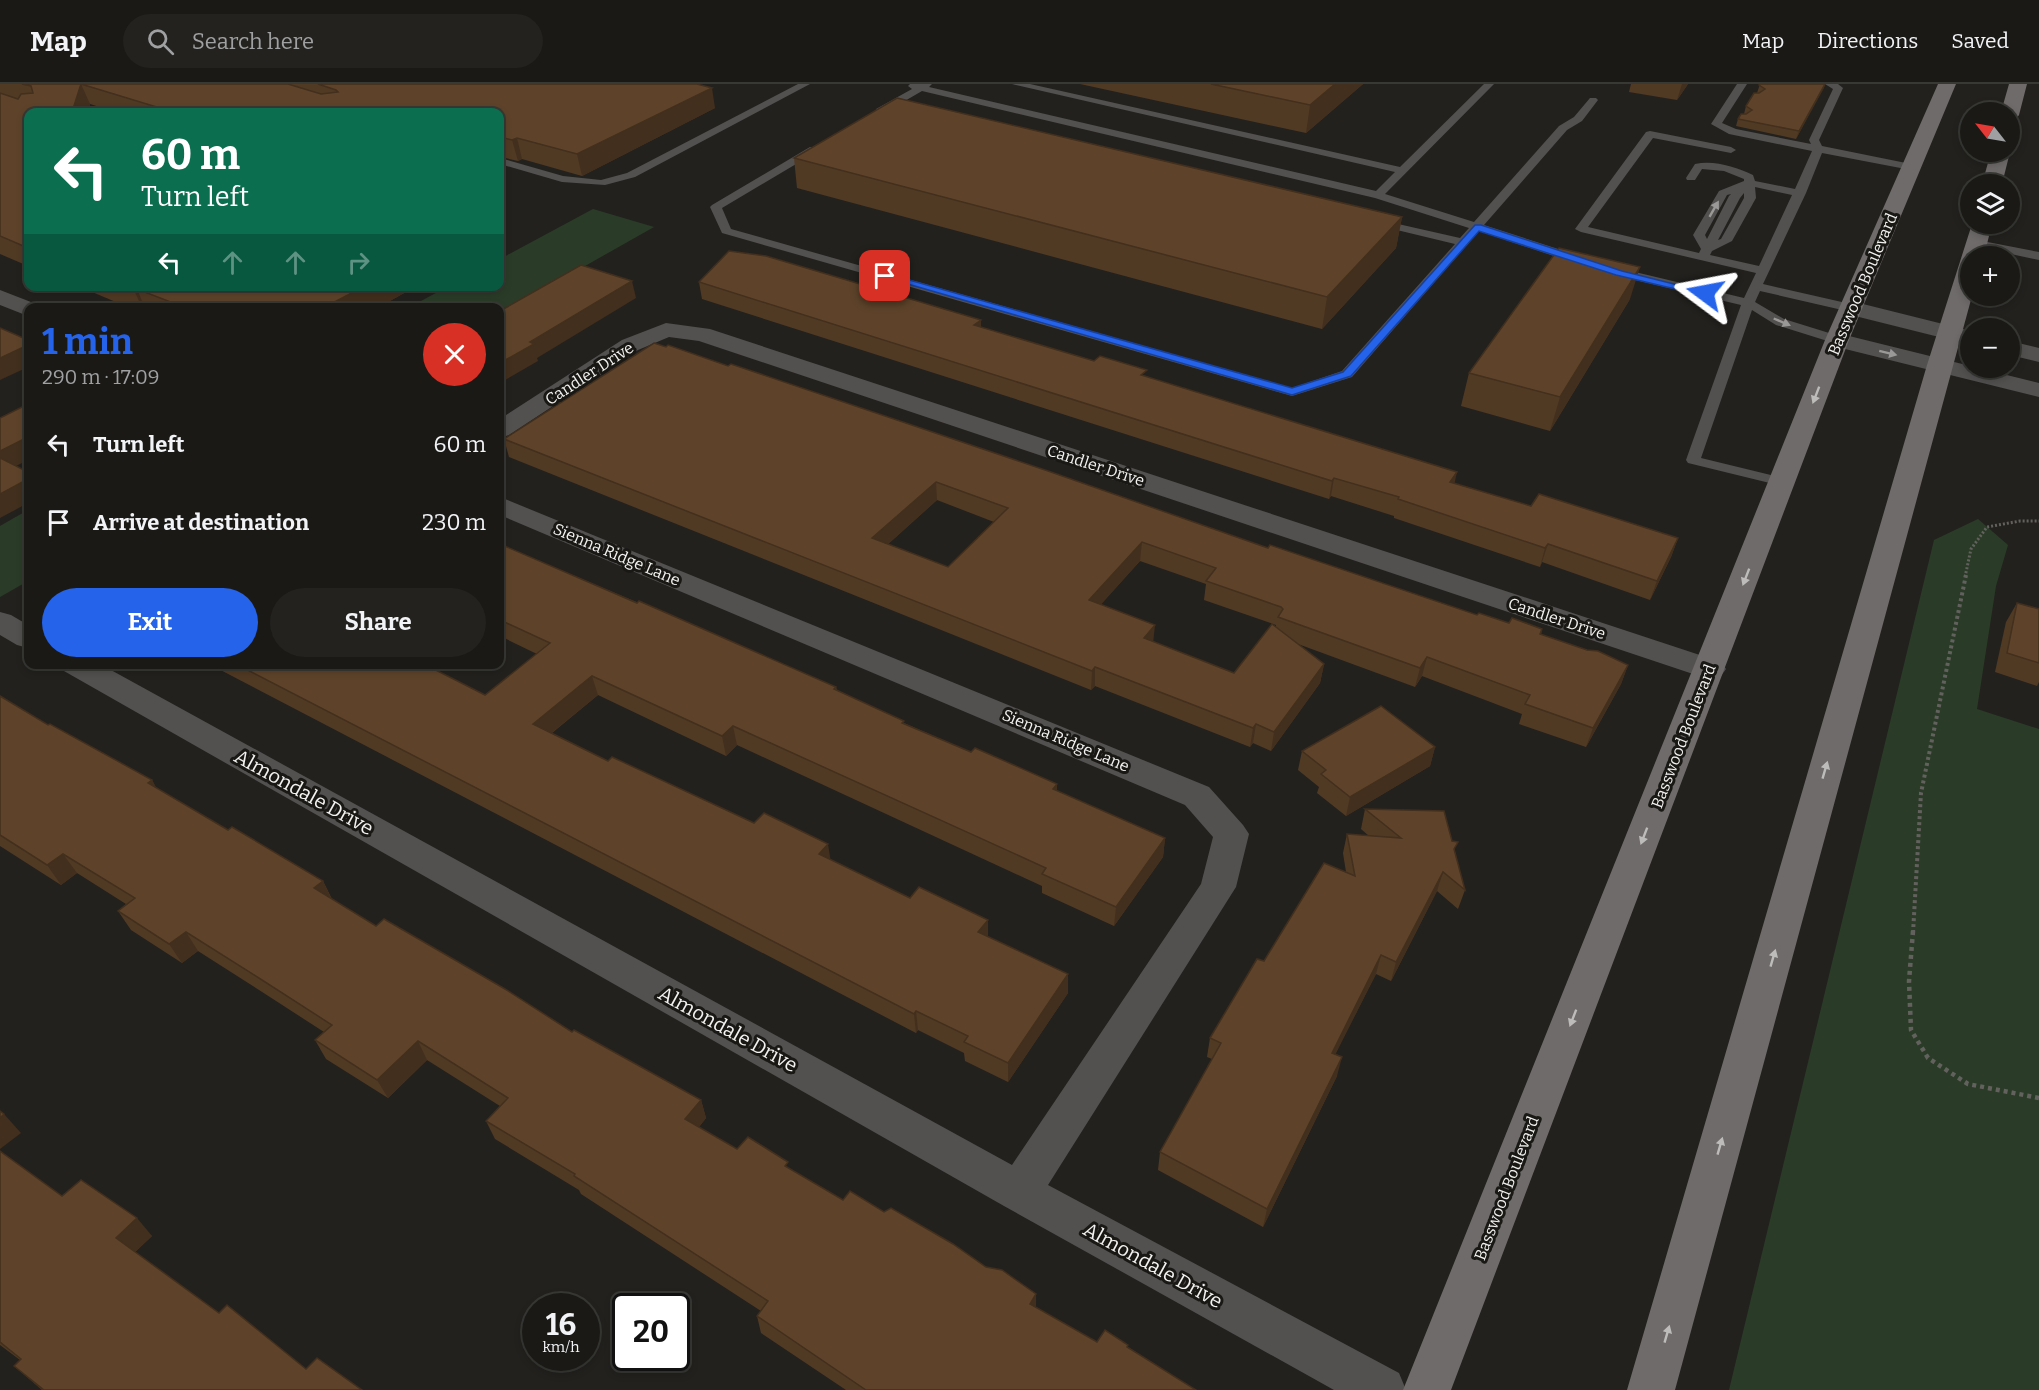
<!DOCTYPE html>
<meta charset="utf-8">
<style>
:root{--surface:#1a1916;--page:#23221f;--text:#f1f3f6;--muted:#9fa0a1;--line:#383835;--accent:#2563eb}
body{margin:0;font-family:Bitter,serif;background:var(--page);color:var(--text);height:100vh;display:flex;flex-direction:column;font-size:22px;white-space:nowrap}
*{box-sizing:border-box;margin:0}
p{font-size:20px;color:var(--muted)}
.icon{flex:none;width:33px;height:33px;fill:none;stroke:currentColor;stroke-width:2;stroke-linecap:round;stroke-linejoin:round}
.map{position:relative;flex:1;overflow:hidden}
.sheet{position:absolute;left:24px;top:219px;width:480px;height:366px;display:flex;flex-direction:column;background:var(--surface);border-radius:12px;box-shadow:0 3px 9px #0003,0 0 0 2px var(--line)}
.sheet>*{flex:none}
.banner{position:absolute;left:24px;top:24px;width:480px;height:183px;border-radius:12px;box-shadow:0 3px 9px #0003,0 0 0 2px var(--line);background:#0b6e4f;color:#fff;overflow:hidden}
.needle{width:39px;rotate:301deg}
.tools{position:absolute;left:1960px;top:18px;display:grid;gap:12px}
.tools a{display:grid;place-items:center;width:60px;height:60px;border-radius:50%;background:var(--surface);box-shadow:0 3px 9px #0003,0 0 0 2px var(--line);font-size:30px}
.speed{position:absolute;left:522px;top:1209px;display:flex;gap:12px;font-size:30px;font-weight:700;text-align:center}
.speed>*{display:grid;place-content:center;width:78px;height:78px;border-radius:50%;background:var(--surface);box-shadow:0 3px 9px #0003,0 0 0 2px var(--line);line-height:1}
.speed small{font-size:15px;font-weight:400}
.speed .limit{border:3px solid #111;border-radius:9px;background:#fff;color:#111}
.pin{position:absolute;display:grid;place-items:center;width:51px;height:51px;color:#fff;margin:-26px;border-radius:12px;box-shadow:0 3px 9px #0006}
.me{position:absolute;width:66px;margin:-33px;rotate:283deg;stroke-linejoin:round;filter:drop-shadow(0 0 4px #0008)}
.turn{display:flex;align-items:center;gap:21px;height:126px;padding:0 18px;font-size:27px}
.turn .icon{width:78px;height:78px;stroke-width:2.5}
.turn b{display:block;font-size:42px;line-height:51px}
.lanes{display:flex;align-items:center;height:57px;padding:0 18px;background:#0003;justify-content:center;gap:30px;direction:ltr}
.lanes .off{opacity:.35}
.round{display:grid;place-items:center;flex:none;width:63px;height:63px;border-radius:32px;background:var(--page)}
.overview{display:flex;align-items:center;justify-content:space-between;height:102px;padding:0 18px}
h1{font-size:36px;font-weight:700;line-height:45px;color:var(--accent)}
.primary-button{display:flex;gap:12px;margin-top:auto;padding:12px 18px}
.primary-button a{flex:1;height:69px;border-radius:36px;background:var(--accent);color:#fff;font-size:24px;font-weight:700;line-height:69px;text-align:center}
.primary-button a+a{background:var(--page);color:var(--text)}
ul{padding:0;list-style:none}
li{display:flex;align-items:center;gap:18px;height:78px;padding:0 18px}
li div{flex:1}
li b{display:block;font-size:22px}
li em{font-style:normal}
header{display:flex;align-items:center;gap:36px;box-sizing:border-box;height:84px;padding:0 30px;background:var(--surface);border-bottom:2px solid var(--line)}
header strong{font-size:28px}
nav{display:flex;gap:33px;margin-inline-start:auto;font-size:21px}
.search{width:420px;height:54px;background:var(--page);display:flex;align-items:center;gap:15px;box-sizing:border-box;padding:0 21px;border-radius:33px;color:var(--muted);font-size:22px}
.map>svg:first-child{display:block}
.green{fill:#2a3c28}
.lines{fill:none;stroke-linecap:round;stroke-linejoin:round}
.path-far2{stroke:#63615e;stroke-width:3;stroke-dasharray:2 2;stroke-linecap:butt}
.path-far1{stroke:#63615e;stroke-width:4;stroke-dasharray:3 3;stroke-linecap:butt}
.path{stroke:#63615e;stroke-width:4.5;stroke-dasharray:4 4;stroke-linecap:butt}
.lane{fill:#535150;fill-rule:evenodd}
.street{fill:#535150;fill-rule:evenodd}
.secondary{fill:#6e6b6a;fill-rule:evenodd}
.wall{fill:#513a24;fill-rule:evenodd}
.shaded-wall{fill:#422f1d}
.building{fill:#5e432a;stroke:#422f1d;stroke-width:1.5;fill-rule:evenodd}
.oneway{fill:#9b9998}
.oneway2{fill:#bebcba}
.route{fill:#2563eb;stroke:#184099;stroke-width:1.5}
.labels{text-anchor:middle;stroke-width:6;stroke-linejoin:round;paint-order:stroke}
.street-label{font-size:16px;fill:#f3f2f0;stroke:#191815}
.near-street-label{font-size:20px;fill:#f3f2f0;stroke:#191815}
</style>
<header>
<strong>Map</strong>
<div class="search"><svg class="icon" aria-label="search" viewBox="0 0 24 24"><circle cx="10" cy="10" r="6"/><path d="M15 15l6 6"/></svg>Search here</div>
<nav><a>Map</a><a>Directions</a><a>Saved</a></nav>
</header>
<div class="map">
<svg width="2039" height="1306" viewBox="0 0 2039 1306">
<rect width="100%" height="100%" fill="#23211e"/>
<g class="green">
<polygon points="593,125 654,143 500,230 500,224 408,224 447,203 500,202 500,175"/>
<polygon points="28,426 28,497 0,513 0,442"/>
<polygon points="1978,435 2008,461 1996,502 1977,625 2039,645 2039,1306 1729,1306 1934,456"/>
</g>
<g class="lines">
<polyline class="path-far2" points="1965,493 1971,465 1987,443 2020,437 2039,437"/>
<polyline class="path-far1" points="1913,849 1921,709 1966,491"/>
<polyline class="path" points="1913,847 1909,897 1911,946 1928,974 1968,1000 2039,1014"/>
<g class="lane">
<polygon points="798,0 810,0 635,93 605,101 562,98 500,80 500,74 563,92 601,96 627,89"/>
<polygon points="910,0 932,0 929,3 1376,107 1395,88 1012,0 1030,0 1400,83 1484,0 1494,0 1385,110 1474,138 1559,42 1574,33 1590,14 1596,14 1598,16 1582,37 1567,46 1484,141 1583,173 1585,176 1579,180 1575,179 1479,147 1352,293 1292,312 722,149 710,123 712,121 810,63 818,63 818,67 722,124 731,145 1292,304 1342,287 1455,160 1372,140 1372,136 1376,135 1460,154 1469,144 1375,114 922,7 884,29 876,29 876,25 912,5 908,2"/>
<path d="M1737,0h10l-25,39 14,6 75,15 -2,-4 24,-51 -8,-5h13l5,4 -24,52 3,6 89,18 5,3 -5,3 -89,-17 -16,40 -43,91 92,21 2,3 -6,4 -91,-21 -5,11 29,17 58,18 1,3 -6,4 -61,-19 -24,-15 -51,148 86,21 2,3 -2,3 -5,1 -94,-23 -2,-3 55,-155 -131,-31 -2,-3 6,-4 130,31 12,-25 -175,-41 -6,-3 71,-97 4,-1 81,16 5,3 -5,3 -78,-15 -65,89 111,26 2,-4 -8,-14 26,-44 25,-10v-2l-20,-8 -22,-2 -7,11h-8l-1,-2 9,-14c20,-4 40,3 58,11l2,6 40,8 17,-38 -83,-17 -18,-10zM1755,103l37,8 -33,71 -49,-11 2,-4 20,-10 24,-43zM1744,109v5l-23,41 -3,1 22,-42zM1731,110l-2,2 -22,43 -2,-4 22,-40z"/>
<polygon points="1977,156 2039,168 2039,176 1973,162 1973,158"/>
</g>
<g class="street">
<polygon points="0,206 36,220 38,224 28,224 28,232 0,221"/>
<polygon points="1851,217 1971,247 1971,261 1843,229 1840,224 1843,219"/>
<polygon points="666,239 710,245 1721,578 1726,585 1721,592 1710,595 1699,592 699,257 669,253 638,266 509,351 500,354 500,335 622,256"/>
<polygon points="1837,249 2039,299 2039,313 1829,261 1825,256 1829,251"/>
<polygon points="2010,257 2039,264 2039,278 2010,271"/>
<polygon points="500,413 1209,703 1243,741 1249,750 1236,803 1048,1101 1399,1289 1406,1306 1334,1306 1004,1122 64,587 60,580 100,580 1012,1081 1201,800 1213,753 1185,721 500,431"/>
<polygon points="0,528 11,531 28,541 28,564 17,561 0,551"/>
</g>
<g class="secondary">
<polygon points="1938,0 1956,0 1849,256 1451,1306 1403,1306 1825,256"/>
<polygon points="2009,0 2027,0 2019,31 2016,35 2010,37 2010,28 2001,28"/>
<polygon points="1991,68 2010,68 2002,100 1982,100"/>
<polygon points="1972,140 1992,140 1984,172 1971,172 1972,212 1675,1306 1627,1306 1927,281"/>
</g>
</g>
<g class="wall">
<polygon points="0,0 697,0 715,24 582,92 522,75 518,77 501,73 504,83 500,85 500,28 116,28 90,20 88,28 28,28 28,182 0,170"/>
<polygon points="1080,0 1363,0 1306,49"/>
<polygon points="1631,0 1688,0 1677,16 1629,8"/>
<polygon points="1760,0 1825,0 1796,55 1736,42 1738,35 1745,30 1744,30 1746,22 1758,9 1757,9"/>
<polygon points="794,74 1402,133 1396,164 1322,245 797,104"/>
<polygon points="699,198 981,243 1146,292 1455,400 1531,422 1678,454 1671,473 1650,516 1542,478 1540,483 1394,434 1394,432 1331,412 1329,415 702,215"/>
<polygon points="78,202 417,202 377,224 130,224"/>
<polygon points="1630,215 1550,347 1461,322 1469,289"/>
<path d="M654,259l614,205 209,67 32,8 33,6 -1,6 87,30 -7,19 -35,63 -67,-23 3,-10 -100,-38 -7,11 -117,-43 26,20 -4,19 -49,68 -18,-8 -3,4 -155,-61 -4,4 -582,-233 -5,-18zM937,416l57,22 -46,45 -60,-23zM1140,477l66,23 -2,16 72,25v3l-42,45 -81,-31 -52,-38z"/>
<polygon points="500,460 836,603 837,606 904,639 971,668 1057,700 1057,707 1165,754 1163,773 1114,842 1042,809 1042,802 737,661 726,672 598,611 552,649 608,677 831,776 988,853 1068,909 1008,998 965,977 964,969 918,946 916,949 209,580 424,580 485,611 537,570 500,552"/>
<polygon points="2017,519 2039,525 2039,598 2037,602 1995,588 2006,538"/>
<polygon points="0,612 48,641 152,696 156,704 228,746 323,797 332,815 376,842 572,948 701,1016 706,1034 699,1043 737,1065 789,1085 843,1116 884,1128 1036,1210 1036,1223 1097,1258 1128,1261 1128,1263 1196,1306 846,1306 761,1249 757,1232 761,1227 581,1110 579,1106 495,1055 486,1037 500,1022 427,976 388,1014 326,975 315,956 324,948 273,915 198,867 182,879 131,846 118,827 126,820 77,789 61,801 0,762"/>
<polygon points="1435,663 1430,682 1346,732 1317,709 1319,703 1298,686 1302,667"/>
<polygon points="1365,725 1455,768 1465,806 1458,825 1437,807 1391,897 1376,890 1335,970 1337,992 1263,1143 1158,1086 1160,1068 1212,975 1207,973 1210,954 1264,877 1346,788 1343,769 1347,750 1369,752 1361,745"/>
<polygon points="0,1067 62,1112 152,1152 135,1168 219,1229 306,1285 362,1306 42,1306 14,1282 20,1276 0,1261"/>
</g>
<g class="shaded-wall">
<polygon points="81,0 90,20 88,28 72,28"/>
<polygon points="1335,0 1363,0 1306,49 1310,21"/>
<polygon points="1682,0 1688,0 1677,16"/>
<polygon points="1825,0 1824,4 1796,55 1799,47"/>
<polygon points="712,4 715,24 582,92 577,70"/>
<polygon points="517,54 522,75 518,77 512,56"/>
<polygon points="500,67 504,83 500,85"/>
<polygon points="500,105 506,127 500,129"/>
<polygon points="1402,133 1396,164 1322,245 1327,213"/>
<polygon points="1640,183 1630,215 1550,347 1560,313"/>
<polygon points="632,197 636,214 537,274 538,277 500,299 500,279 530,258"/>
<polygon points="365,202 417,202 377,224 327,224 327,222"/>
<polygon points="137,205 145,224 142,224 134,206"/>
<polygon points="319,219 321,224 310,224"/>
<polygon points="981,236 981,254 974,241"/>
<polygon points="28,261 28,283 0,296 0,274"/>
<polygon points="28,353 28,376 4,388 0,382 0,367"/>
<polygon points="1457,388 1453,406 1450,398"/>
<polygon points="1334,394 1331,412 1329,415 1332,397"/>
<polygon points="28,395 28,419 0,434 0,410"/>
<polygon points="936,398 937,416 874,473 872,454"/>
<polygon points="1678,454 1671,473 1650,516 1657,497"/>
<polygon points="1142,458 1140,477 1088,535 1089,516"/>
<polygon points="1548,460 1542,478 1540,483 1545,464"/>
<polygon points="1155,541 1153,560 1144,554"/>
<polygon points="1427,573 1422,592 1415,603 1420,584"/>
<polygon points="1324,580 1320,599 1271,667 1274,648"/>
<polygon points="1628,581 1621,600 1586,663 1593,644"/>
<polygon points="1095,583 1095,602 1091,606 1092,587"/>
<polygon points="592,592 598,611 539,659 533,640"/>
<polygon points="1256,640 1253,659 1250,663 1253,644"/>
<polygon points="733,642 737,661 726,672 722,652"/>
<polygon points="1435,663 1430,682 1346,732 1350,713"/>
<polygon points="152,696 163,716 148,699"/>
<polygon points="1057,700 1057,719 1053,705"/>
<polygon points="1165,754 1163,773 1114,842 1116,823"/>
<polygon points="828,760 831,779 819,770"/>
<polygon points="63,770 77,789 61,801 47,781"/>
<polygon points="1443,788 1437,807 1391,897 1396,878"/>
<polygon points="323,797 332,816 314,804"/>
<polygon points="988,836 988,855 978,848"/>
<polygon points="186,848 198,867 182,879 169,860"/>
<polygon points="1381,871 1376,890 1327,987 1332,969"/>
<polygon points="1068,890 1068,909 1008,998 1008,979"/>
<polygon points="916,927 918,946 916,949 914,930"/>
<polygon points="418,957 427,976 388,1014 377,996"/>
<polygon points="1342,973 1337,992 1263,1143 1267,1125"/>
<polygon points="701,1016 706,1034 691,1053 685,1035"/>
<polygon points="4,1030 21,1049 0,1065 0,1034"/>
<polygon points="137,1134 152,1152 131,1172 116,1154"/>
<polygon points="1036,1210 1036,1227 1030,1220"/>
</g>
<g class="building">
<polygon points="22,0 288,0 321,10 338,8 336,6 318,0 697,0 712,4 577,70 517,54 512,56 500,53 500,28 173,28 81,0 72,28 28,28 28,164 0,152 0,9 18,15 21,10 33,9 31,2"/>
<polygon points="1211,0 1335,0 1310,21"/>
<polygon points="1760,0 1825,0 1799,47 1738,35 1741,30 1746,30 1752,26 1746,22 1754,9 1759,9 1765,5 1759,1"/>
<polygon points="897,14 1402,133 1327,213 794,74"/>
<polygon points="1559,164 1640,183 1560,313 1469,289"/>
<polygon points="729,167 766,172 981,236 974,241 1094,277 1100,272 1147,286 1141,291 1457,388 1450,398 1531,422 1539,410 1678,454 1657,497 1548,460 1545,464 1398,415 1399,413 1334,394 1332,397 699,198"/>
<polygon points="581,181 632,197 530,258 534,260 500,279 500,227"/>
<polygon points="125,202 243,203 365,202 327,222 319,219 310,224 186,224 137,205 134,206"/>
<polygon points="0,244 28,256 28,261 0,274"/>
<path d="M654,259l12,4 2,-2 60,21 3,-2 317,107 220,77 2,-3 207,70 2,-2 30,10 3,-5 30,11 -2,5 47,16 11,1 30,14 -35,63 -68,-24 5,-9 -103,-38 -7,11 -142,-51 5,-8 -2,-2 -75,-26 10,-13 -74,-26 -53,58 66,25 -11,13 90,35 38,-49 52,40 -50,68 -18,-8 -3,4 -158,-61 -3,4 -588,-232zM936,398l72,26 -60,59 -76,-29z"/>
<polygon points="28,320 28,353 0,367 0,334"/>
<polygon points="0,374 28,388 28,395 0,410"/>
<polygon points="500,460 637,519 639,517 836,603 834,605 904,637 902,639 971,668 975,664 1057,700 1053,705 1165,754 1116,823 1042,790 1046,784 733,642 722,652 592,592 533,640 608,677 612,673 754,739 764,729 828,760 819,770 910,814 919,803 988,836 978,848 1068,890 1008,979 964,958 968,952 916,927 914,930 236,580 424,580 485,611 550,559 500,536"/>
<polygon points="2017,519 2039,525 2039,579 2007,569"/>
<polygon points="0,612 48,641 50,640 152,696 148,699 228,746 232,743 323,797 314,804 376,842 384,835 505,905 572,948 574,946 701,1016 685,1035 737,1065 748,1053 788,1078 785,1082 843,1116 850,1107 884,1128 891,1124 953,1160 986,1183 1002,1186 1036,1210 1030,1220 1097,1258 1105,1246 1128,1261 1127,1263 1196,1306 866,1306 757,1232 768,1217 574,1092 575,1090 486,1037 508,1014 418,957 377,996 315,956 332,941 262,896 186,848 169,860 118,827 135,814 63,770 47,781 0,751"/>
<polygon points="1381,622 1435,663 1350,713 1321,690 1326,686 1302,667"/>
<polygon points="1365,725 1444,727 1452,757 1458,758 1454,765 1465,806 1443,788 1396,878 1381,871 1332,969 1342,973 1267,1125 1160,1068 1221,959 1210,954 1257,875 1264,877 1324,779 1355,792 1347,750 1401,754"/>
<polygon points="0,1027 4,1030 0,1034"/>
<polygon points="0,1067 62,1112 81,1096 137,1134 116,1154 219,1229 227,1221 306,1285 317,1274 362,1306 44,1306 14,1282 21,1275 0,1258"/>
</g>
<defs><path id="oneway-solid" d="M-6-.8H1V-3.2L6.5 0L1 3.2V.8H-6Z" transform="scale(1.5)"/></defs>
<g class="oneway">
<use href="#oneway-solid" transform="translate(1714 125) rotate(-60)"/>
<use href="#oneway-solid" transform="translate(1782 238) rotate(23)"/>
<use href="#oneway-solid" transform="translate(1888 269) rotate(14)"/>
</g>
<g class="oneway2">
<use href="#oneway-solid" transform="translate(1816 311) rotate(111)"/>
<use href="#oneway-solid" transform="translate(1746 493) rotate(111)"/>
<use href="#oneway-solid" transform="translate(1825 686) rotate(-74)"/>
<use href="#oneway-solid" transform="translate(1644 752) rotate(111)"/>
<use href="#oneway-solid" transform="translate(1773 874) rotate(-74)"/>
<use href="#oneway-solid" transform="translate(1573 934) rotate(111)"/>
<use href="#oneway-solid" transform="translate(1720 1062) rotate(-74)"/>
<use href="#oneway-solid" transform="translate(1667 1250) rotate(-74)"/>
</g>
<polygon class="route" points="1475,141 1481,141 1622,187 1710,209 1705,212 1616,191 1479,147 1351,292 1292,311 880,192 888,190 1292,304 1343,288"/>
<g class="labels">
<g class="street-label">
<text transform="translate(1862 200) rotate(-67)" y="6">Basswood Boulevard</text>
<text transform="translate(589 289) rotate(-33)" y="6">Candler Drive</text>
<text transform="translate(1096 381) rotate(18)" y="6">Candler Drive</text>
<text transform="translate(617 470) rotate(23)" y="6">Sienna Ridge Lane</text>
<text transform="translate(1557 534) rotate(18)" y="6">Candler Drive</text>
<text transform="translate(1683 652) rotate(-69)" y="6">Basswood Boulevard</text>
<text transform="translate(1066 656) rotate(23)" y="6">Sienna Ridge Lane</text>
<text transform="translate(1506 1104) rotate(-69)" y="6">Basswood Boulevard</text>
</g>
<g class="near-street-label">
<text transform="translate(304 708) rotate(29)" y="7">Almondale Drive</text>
<text transform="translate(728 945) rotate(29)" y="7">Almondale Drive</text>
<text transform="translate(1153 1181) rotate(29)" y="7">Almondale Drive</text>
</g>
</g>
</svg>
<div class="tools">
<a><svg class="needle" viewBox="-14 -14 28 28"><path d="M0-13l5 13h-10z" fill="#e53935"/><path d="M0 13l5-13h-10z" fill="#9fa0a1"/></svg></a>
<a><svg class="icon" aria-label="layers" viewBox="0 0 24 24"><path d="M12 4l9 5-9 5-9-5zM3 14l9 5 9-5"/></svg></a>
<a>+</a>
<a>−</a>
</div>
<div class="speed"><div>16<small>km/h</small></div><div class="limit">20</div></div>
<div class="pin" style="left:885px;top:192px;background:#d93025"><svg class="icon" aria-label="arrive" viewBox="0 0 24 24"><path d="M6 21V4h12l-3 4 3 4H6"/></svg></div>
<svg class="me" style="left:1705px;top:209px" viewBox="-20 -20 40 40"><path d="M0-17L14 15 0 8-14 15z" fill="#2563eb" stroke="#fff" stroke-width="4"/></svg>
<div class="banner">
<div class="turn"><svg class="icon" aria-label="left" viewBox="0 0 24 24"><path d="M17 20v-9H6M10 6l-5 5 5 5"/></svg><div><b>60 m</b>Turn left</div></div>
<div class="lanes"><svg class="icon" aria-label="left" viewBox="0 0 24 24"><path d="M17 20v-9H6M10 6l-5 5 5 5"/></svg><svg class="icon off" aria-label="ahead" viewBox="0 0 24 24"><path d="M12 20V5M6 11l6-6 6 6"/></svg><svg class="icon off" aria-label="ahead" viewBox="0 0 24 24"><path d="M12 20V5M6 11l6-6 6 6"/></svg><svg class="icon off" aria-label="right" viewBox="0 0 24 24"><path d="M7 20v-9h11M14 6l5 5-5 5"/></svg></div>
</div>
<section class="sheet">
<div class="overview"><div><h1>1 min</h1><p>290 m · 17:09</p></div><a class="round" style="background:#d93025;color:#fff"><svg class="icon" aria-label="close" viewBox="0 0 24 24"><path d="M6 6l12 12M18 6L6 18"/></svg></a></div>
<ul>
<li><svg class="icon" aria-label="left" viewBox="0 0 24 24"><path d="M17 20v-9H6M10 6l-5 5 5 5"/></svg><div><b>Turn left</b></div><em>60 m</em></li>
<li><svg class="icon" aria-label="arrive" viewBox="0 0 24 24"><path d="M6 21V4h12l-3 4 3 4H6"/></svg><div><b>Arrive at destination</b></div><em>230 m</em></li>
</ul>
<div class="primary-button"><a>Exit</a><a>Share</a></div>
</section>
</div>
